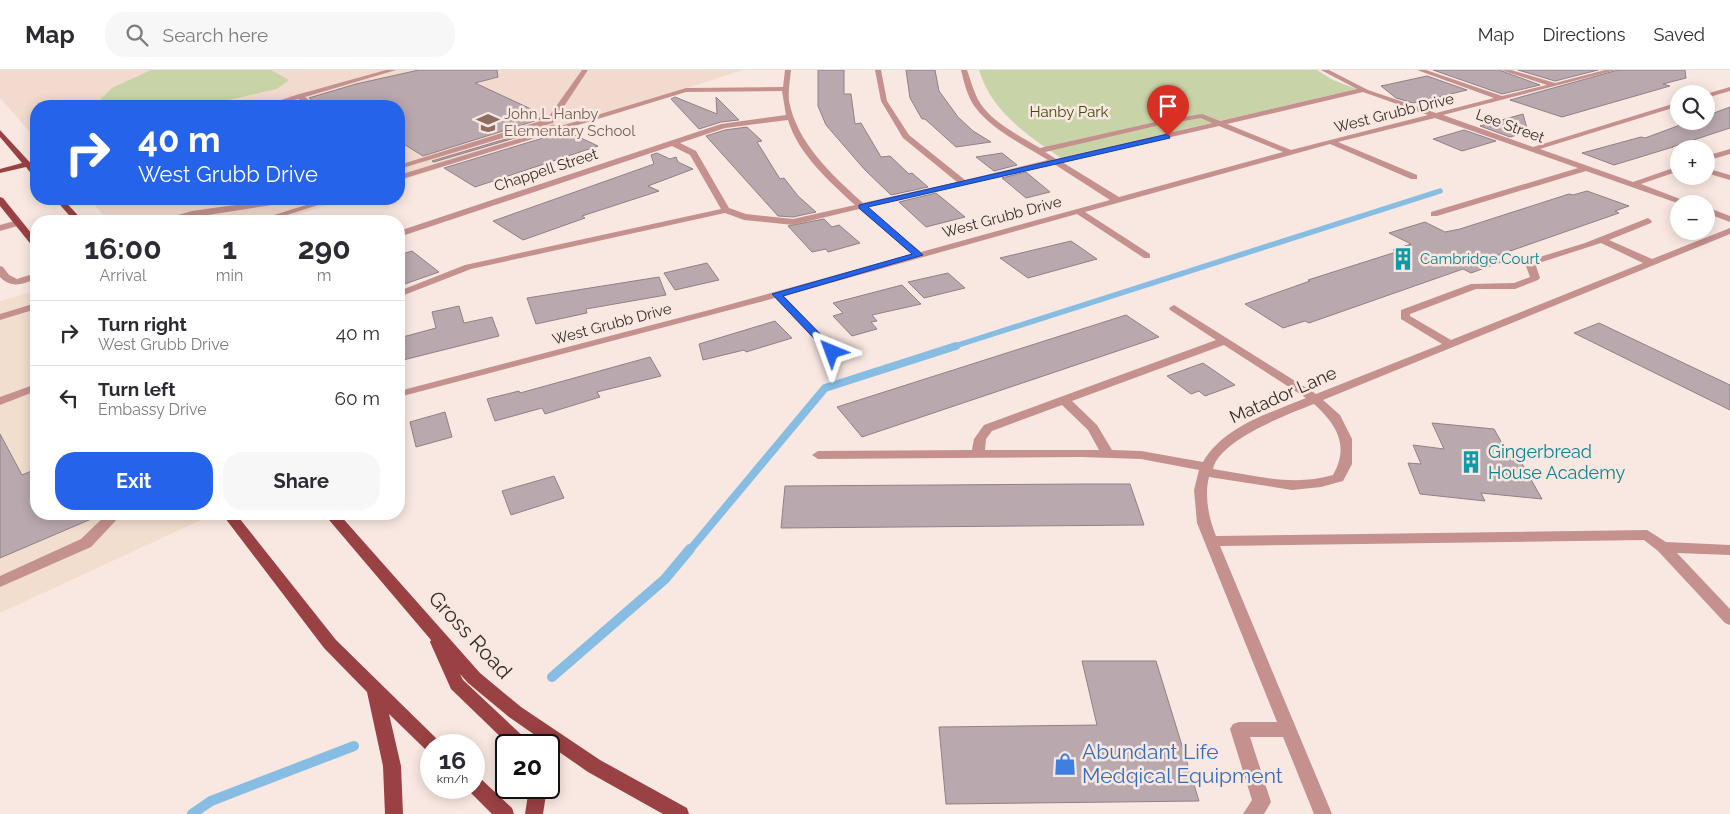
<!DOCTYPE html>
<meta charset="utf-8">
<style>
:root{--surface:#fff;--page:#f7f7f7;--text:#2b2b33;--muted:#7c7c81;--line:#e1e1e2;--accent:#2563eb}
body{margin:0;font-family:Raleway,sans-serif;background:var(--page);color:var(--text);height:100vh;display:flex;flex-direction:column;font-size:19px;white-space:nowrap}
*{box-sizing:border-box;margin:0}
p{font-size:16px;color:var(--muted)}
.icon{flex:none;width:28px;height:28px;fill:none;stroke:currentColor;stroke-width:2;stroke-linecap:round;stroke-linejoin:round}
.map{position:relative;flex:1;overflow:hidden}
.sheet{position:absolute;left:30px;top:145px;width:375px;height:305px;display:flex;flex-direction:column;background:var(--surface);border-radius:20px;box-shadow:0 2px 12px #0003}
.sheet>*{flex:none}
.hud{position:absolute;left:30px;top:30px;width:375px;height:105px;border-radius:20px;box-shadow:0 2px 12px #0003;background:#2563eb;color:#fff;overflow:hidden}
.controls{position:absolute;left:1670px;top:15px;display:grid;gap:10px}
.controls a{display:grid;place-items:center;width:45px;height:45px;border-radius:50%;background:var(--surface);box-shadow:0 2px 12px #0003;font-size:25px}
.speed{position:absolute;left:420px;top:664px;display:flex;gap:10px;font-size:25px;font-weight:700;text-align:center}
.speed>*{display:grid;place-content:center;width:65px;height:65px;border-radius:50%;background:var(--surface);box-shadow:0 2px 12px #0003;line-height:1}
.speed small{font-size:12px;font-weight:400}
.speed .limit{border:2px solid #111;border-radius:8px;background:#fff;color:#111}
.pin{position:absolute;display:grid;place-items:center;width:42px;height:42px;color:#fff;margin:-51px -21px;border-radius:50% 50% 50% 0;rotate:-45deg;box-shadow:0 0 5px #0007}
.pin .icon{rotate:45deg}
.me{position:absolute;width:55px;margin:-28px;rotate:316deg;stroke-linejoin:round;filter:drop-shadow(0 0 4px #0008)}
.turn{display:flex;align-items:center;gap:18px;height:105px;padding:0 25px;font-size:22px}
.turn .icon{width:65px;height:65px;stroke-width:2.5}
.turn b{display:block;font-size:35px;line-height:42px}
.eta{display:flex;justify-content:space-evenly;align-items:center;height:85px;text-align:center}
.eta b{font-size:30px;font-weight:700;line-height:35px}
.action{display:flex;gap:10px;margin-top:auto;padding:10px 25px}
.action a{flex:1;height:58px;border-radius:20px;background:var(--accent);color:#fff;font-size:20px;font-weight:700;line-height:58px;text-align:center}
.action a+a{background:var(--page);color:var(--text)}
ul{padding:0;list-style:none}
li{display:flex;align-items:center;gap:15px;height:65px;padding:0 25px;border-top:1px solid var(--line)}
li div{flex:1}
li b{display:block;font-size:19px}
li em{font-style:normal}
header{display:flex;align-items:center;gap:30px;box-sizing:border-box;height:70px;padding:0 25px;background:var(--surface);border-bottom:1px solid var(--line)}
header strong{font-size:24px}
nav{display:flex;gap:28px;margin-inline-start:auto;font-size:18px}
.search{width:350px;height:45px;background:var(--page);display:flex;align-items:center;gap:12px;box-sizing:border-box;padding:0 18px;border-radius:20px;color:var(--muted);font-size:19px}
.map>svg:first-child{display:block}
.commercial{fill:#f1dece}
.built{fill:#f2dacf}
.green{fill:#c8d4a8}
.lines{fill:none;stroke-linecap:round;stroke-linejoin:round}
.stream-far2{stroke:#87bde3;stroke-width:5.5}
.stream-far1{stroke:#87bde3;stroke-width:8}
.stream{stroke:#87bde3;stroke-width:10}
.building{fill:#b9a8ae;stroke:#908186}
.minor{fill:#c4918f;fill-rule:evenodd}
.major{fill:#994143;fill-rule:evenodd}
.route{fill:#2563eb;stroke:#184099}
.labels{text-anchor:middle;stroke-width:5;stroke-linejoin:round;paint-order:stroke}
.far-park-label{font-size:15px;fill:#414d0b;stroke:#f9e8e1}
.far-street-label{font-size:15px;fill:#342e2b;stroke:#f9e8e1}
.far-education-label{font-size:15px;fill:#785e54;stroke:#f9e8e1;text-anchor:start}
.far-culture-label{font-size:15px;fill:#0d838f;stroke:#f9e8e1;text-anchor:start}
.street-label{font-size:18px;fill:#342e2b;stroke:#f9e8e1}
.culture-label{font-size:18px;fill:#0d838f;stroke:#f9e8e1;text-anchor:start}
.near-street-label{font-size:21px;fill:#342e2b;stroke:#f9e8e1}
.near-shop-label{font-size:21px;fill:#366cbe;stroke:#f9e8e1;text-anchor:start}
</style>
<header>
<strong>Map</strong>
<div class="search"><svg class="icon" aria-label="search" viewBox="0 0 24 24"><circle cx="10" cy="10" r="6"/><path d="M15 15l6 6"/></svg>Search here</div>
<nav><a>Map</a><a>Directions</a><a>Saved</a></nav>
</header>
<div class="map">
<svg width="1730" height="744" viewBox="0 0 1730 744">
<rect width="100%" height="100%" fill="#f9e8e1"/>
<polygon class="commercial" points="36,221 36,444 197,444 201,450 0,543 0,231"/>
<g class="built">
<polygon points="0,0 743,0 399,111 399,36 36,36 36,69 0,28"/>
<polygon points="89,129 346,129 277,151 109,151"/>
</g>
<g class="green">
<polygon points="151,0 271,0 289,10 277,19 202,36 94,36 112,18"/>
<path d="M979,0h338l16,10 24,9 -296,69c-34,-23 -70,-47 -82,-88z"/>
</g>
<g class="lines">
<polyline class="stream-far2" points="952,277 1440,121"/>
<polyline class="stream-far1" points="689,481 825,318 956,276"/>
<g class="stream">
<polyline points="552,607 665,509 690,479"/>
<polyline points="192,744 211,731 354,676"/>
</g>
</g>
<g class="building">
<polygon points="419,0 497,0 498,7 475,13 531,39 525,41 541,49 423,86 399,71 399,36 319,36 309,28 356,14"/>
<polygon points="818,0 844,0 844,24 851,24 855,54 861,53 881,87 890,86 909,104 912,103 928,117 891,125 865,100 826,55 818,36"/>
<polygon points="906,0 935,0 939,21 958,47 973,61 991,72 956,77 925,49 922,49 910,28"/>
<polygon points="1433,0 1499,0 1540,15 1502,24"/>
<polygon points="1518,0 1598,0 1555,11"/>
<polygon points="1618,0 1685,0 1686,8 1663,14 1670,16 1562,47 1510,30"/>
<polygon points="1427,6 1467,20 1413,33 1396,28 1381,16"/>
<polygon points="675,27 717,44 716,27 739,50 721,52 699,59 671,29"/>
<polygon points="1730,37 1730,58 1672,77 1673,77 1614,95 1582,83 1641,67 1645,68 1691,51 1706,51 1706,46"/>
<polygon points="1523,44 1528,62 1510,67 1480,56"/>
<polygon points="553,55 555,56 434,92 432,91"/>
<polygon points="747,57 762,71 757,72 780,109 784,108 798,126 816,142 793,147 778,146 706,66 725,60"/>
<polygon points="1464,60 1496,71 1462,81 1433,69"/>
<polygon points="566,61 598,76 475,117 444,98"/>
<polygon points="657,83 670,89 676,87 678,92 693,99 648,116 659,121 582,146 585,148 523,170 493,151 654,94 651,85"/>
<polygon points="1002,83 1017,95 994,101 976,87"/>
<polygon points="1026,102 1050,122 1026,128 1002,108"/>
<polygon points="1587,121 1629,136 1615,141 1619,143 1493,187 1504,191 1471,203 1463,199 1309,253 1305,251 1283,258 1245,234 1310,211 1308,210 1396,182 1393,180 1411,174 1389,163 1425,152 1445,162 1460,159 1569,124 1573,125"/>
<polygon points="936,123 965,147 926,157 899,132"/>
<polygon points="824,149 832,157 839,155 860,173 828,182 826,179 812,182 788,156"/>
<polygon points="1071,171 1097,189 1028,208 1000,188"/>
<polygon points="412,181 439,202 399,216 399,185"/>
<polygon points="707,193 719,210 675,220 664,203"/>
<polygon points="948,203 965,218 924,228 908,212"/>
<polygon points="659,207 666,225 586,239 587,243 536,254 527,228"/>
<polygon points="902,215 921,234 872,245 877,251 871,252 877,259 852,266 833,246 843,243 833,233"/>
<polygon points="459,236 464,253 492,247 499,266 403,290 399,279 399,268 436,258 432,242"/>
<polygon points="1126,245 1159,267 862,367 837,337"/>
<polygon points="775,251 792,268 746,282 744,280 703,290 699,274"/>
<polygon points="1599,253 1730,315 1730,340 1574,263"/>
<polygon points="650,287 661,306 597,322 600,327 545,344 542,338 495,351 487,329 519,321 520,323"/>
<polygon points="1203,293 1235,315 1205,326 1199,321 1191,324 1167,306"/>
<polygon points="445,342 452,367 416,377 410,352"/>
<polygon points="1432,353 1494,359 1511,389 1520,390 1542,429 1481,423 1485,431 1420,424 1408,393 1421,394 1413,375 1444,379"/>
<polygon points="0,364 22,405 36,399 36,444 103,444 0,488"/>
<polygon points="554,406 564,428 511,445 502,421"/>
<polygon points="1084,414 1130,414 1144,455 781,458 785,416"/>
<polygon points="1082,591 1156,591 1199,731 946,734 939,657 1097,655"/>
</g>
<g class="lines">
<g class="minor">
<polygon points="386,0 396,0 305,27 317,36 310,36 298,29 274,36 263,36 296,25"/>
<polygon points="582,0 588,0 553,53 399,99 399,95 547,49"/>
<path d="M785,0h6c-1,10 -3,21 -2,31 8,42 43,74 74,102l94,-21 -54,-44 -22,-37 -6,-31h6l6,31 22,34 56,45 83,-20c-24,-15 -56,-30 -73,-53 -8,-11 -11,-25 -14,-37h6c4,11 7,23 13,33 13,20 40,33 60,45l120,-27 42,-7 18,7 137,-32 -36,-19h8l39,20 68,23 58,-15 -77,-28h9l76,26 45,-11 -46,-15h10l44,13 50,-13h11l-173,45 90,32 146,-45v4l-139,43 93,33 46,-16v5l-38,13 52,20h-13l-94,-33 -149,45h-6v-4l147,-44 -143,-50 -97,24 79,33v4h-6l-81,-35 -245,68 65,42v4h-6l-67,-44 -293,82 52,54 2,2 -2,2h-8l-53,-56 -376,99v-6l314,-82 199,-55 -53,-45 -66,16 -49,-5 -19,-7 -254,56 -72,28v-6l66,-26 256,-56 -31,-54 -18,-9 -273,91v-6l322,-107 65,-9 -4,-24 -96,1 -287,88v-5l287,-87 97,-1zM1363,22l65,23 -137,35 -64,-26zM1201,48l11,5 -156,36 -11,-7 115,-27zM788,50c10,34 42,62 67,85l-62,14 -47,-5 -17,-6 -33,-57 -16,-8 45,-15zM1219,56l64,26 -164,45 -57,-35zM1054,94l56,36 -189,52 -54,-45z"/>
<polygon points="1730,17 1730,21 1706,28 1706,24"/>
<polygon points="1730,79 1730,84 1706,91 1706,86"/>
<polygon points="36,90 36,94 28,96 24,94"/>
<polygon points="1706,98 1730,105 1730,110 1706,103"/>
<polygon points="278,129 292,129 272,135 170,151 157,151 192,141"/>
<polygon points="325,129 337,129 268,151 255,151"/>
<polygon points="1706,137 1730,146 1730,152 1706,143"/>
<path d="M1648,148l4,3 -1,2 -42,17 43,19 78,-31v6l-407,166 17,15 12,24v25l-9,17 -22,6 -29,3 -83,-13c-5,19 0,42 7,59l431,-6 19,12 64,3v10l-53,-2 53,56v16l-5,-2 -67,-72 -14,-11 -424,6 112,268h-18l-31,-77h-33l21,65 -7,12h-21l9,-14 -22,-71 3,-5 6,-2h38l-80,-199 -3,-33 5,-20 -58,-11 -60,-2 -263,2 -6,-4 6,-4 154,-1 2,-11 10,-14 232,-85 -46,-30 -1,-2 5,-3 142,89 126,-50 -41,-25v-9l70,-26 43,-1 16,-6 -4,-11 7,-7 52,-16zM1601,173l42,20 -192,77 -41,-24v-2l66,-25h39l23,-9 2,-2 -4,-12 3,-3zM1224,275l82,53c-36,15 -82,28 -103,64l-62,-11 -29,-1 -15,-25 -25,-24zM1314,334c22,20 36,41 19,71 -40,12 -80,0 -120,-6 6,-29 75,-55 101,-65zM1062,335l26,25 11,20h-114l1,-11 6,-8z"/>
<polygon points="18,150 22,153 21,155 0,161 0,155"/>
<path d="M0,196l3,1 6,8 8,4 19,-6v6c-14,5 -24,10 -36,-2z"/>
<polygon points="36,233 36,239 0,250 0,244"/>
<polygon points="36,314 36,321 0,335 0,327"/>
<polygon points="107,444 122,444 91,477 0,517 0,506 81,469"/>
</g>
<g class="major">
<polygon points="0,60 36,99 36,106 33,106 26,97 0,103 0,99 22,93 0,67"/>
<polygon points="0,127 3,128 36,169 36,178 33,177 0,136"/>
<polygon points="55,129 63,129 83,151 74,151"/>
<polygon points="222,444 236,444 336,570 438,670 441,675 431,675 431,682 426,680 389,644 401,696 403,744 385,744 383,696 367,622 324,578"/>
<polygon points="324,444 339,444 480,603 521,637 600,690 687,738 689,744 663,744 588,702 509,647 468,613 460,604 463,610 527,670 530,675 509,675 451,619 430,572 431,570"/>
<polygon points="474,706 480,708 512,738 514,744 492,744 468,720 467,718 474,718"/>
<polygon points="529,718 547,718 543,744 525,744"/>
</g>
</g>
<polygon class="route" points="1168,64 1170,68 868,137 923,185 783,226 836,280 836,284 829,284 772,224 912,184 859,138 859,135"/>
<defs>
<symbol id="school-bare" viewBox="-9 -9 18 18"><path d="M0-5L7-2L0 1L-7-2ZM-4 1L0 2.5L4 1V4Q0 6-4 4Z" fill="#8d6e63" stroke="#f9e8e1" stroke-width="2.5" paint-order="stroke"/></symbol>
<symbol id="building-bare" viewBox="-9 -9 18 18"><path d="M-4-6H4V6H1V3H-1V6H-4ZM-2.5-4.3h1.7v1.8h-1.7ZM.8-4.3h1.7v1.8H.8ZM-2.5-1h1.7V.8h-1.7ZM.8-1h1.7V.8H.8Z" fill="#0f9aa8" stroke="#f9e8e1" stroke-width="2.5" paint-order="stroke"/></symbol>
<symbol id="shop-bare" viewBox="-9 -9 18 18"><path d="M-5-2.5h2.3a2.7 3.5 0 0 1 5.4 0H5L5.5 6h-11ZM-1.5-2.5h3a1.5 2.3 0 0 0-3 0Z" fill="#3f7fe0" stroke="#f9e8e1" stroke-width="2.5" paint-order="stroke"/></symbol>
</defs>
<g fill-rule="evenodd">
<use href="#school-bare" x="472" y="37" width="32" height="32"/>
<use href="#building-bare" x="1387" y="173" width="32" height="32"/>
<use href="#building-bare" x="1455" y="376" width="32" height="32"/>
<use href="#shop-bare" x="1049" y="678" width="32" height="32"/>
</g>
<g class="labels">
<g class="far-park-label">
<text x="1069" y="47">Hanby Park</text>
</g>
<g class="far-street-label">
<text transform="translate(1394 43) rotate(-14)" y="5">West Grubb Drive</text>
<text transform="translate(1510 56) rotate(20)" y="5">Lee Street</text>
<text transform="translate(546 100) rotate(-18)" y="5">Chappell Street</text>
<text transform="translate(1002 147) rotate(-15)" y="5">West Grubb Drive</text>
<text transform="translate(612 254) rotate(-15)" y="5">West Grubb Drive</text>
</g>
<g class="far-education-label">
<text x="504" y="49">John L Hanby<tspan x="504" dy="17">Elementary School</tspan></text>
</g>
<g class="far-culture-label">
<text x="1420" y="194">Cambridge Court</text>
</g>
<g class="street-label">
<text transform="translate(1283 325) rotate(-24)" y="6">Matador Lane</text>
</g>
<g class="culture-label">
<text x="1488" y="388">Gingerbread<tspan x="1488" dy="21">House Academy</tspan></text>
</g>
<g class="near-street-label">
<text transform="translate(470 565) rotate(47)" y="7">Gross Road</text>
</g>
<g class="near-shop-label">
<text x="1082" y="689">Abundant Life<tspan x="1082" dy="24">Medqical Equipment</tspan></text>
</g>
</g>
</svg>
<div class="controls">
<a><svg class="icon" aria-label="search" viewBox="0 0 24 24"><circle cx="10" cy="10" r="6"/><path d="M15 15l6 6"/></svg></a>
<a>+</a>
<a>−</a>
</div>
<div class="speed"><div>16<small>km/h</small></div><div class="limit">20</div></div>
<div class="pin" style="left:1168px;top:66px;background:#d93025"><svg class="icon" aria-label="arrive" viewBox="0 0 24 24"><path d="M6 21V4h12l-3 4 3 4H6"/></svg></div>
<svg class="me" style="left:832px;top:282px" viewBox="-20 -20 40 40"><path d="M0-17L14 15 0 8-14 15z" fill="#2563eb" stroke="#fff" stroke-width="4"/></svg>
<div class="hud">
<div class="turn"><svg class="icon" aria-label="right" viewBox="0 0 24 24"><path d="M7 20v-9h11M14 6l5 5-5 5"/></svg><div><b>40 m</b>West Grubb Drive</div></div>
</div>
<section class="sheet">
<div class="eta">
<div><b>16:00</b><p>Arrival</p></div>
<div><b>1</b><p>min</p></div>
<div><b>290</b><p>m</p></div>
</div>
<ul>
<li><svg class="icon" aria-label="right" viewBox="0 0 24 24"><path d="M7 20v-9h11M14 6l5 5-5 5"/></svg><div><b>Turn right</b><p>West Grubb Drive</p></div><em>40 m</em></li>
<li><svg class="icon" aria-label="left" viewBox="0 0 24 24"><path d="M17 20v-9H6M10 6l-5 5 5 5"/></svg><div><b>Turn left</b><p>Embassy Drive</p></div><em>60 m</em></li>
</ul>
<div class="action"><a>Exit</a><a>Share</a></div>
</section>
</div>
